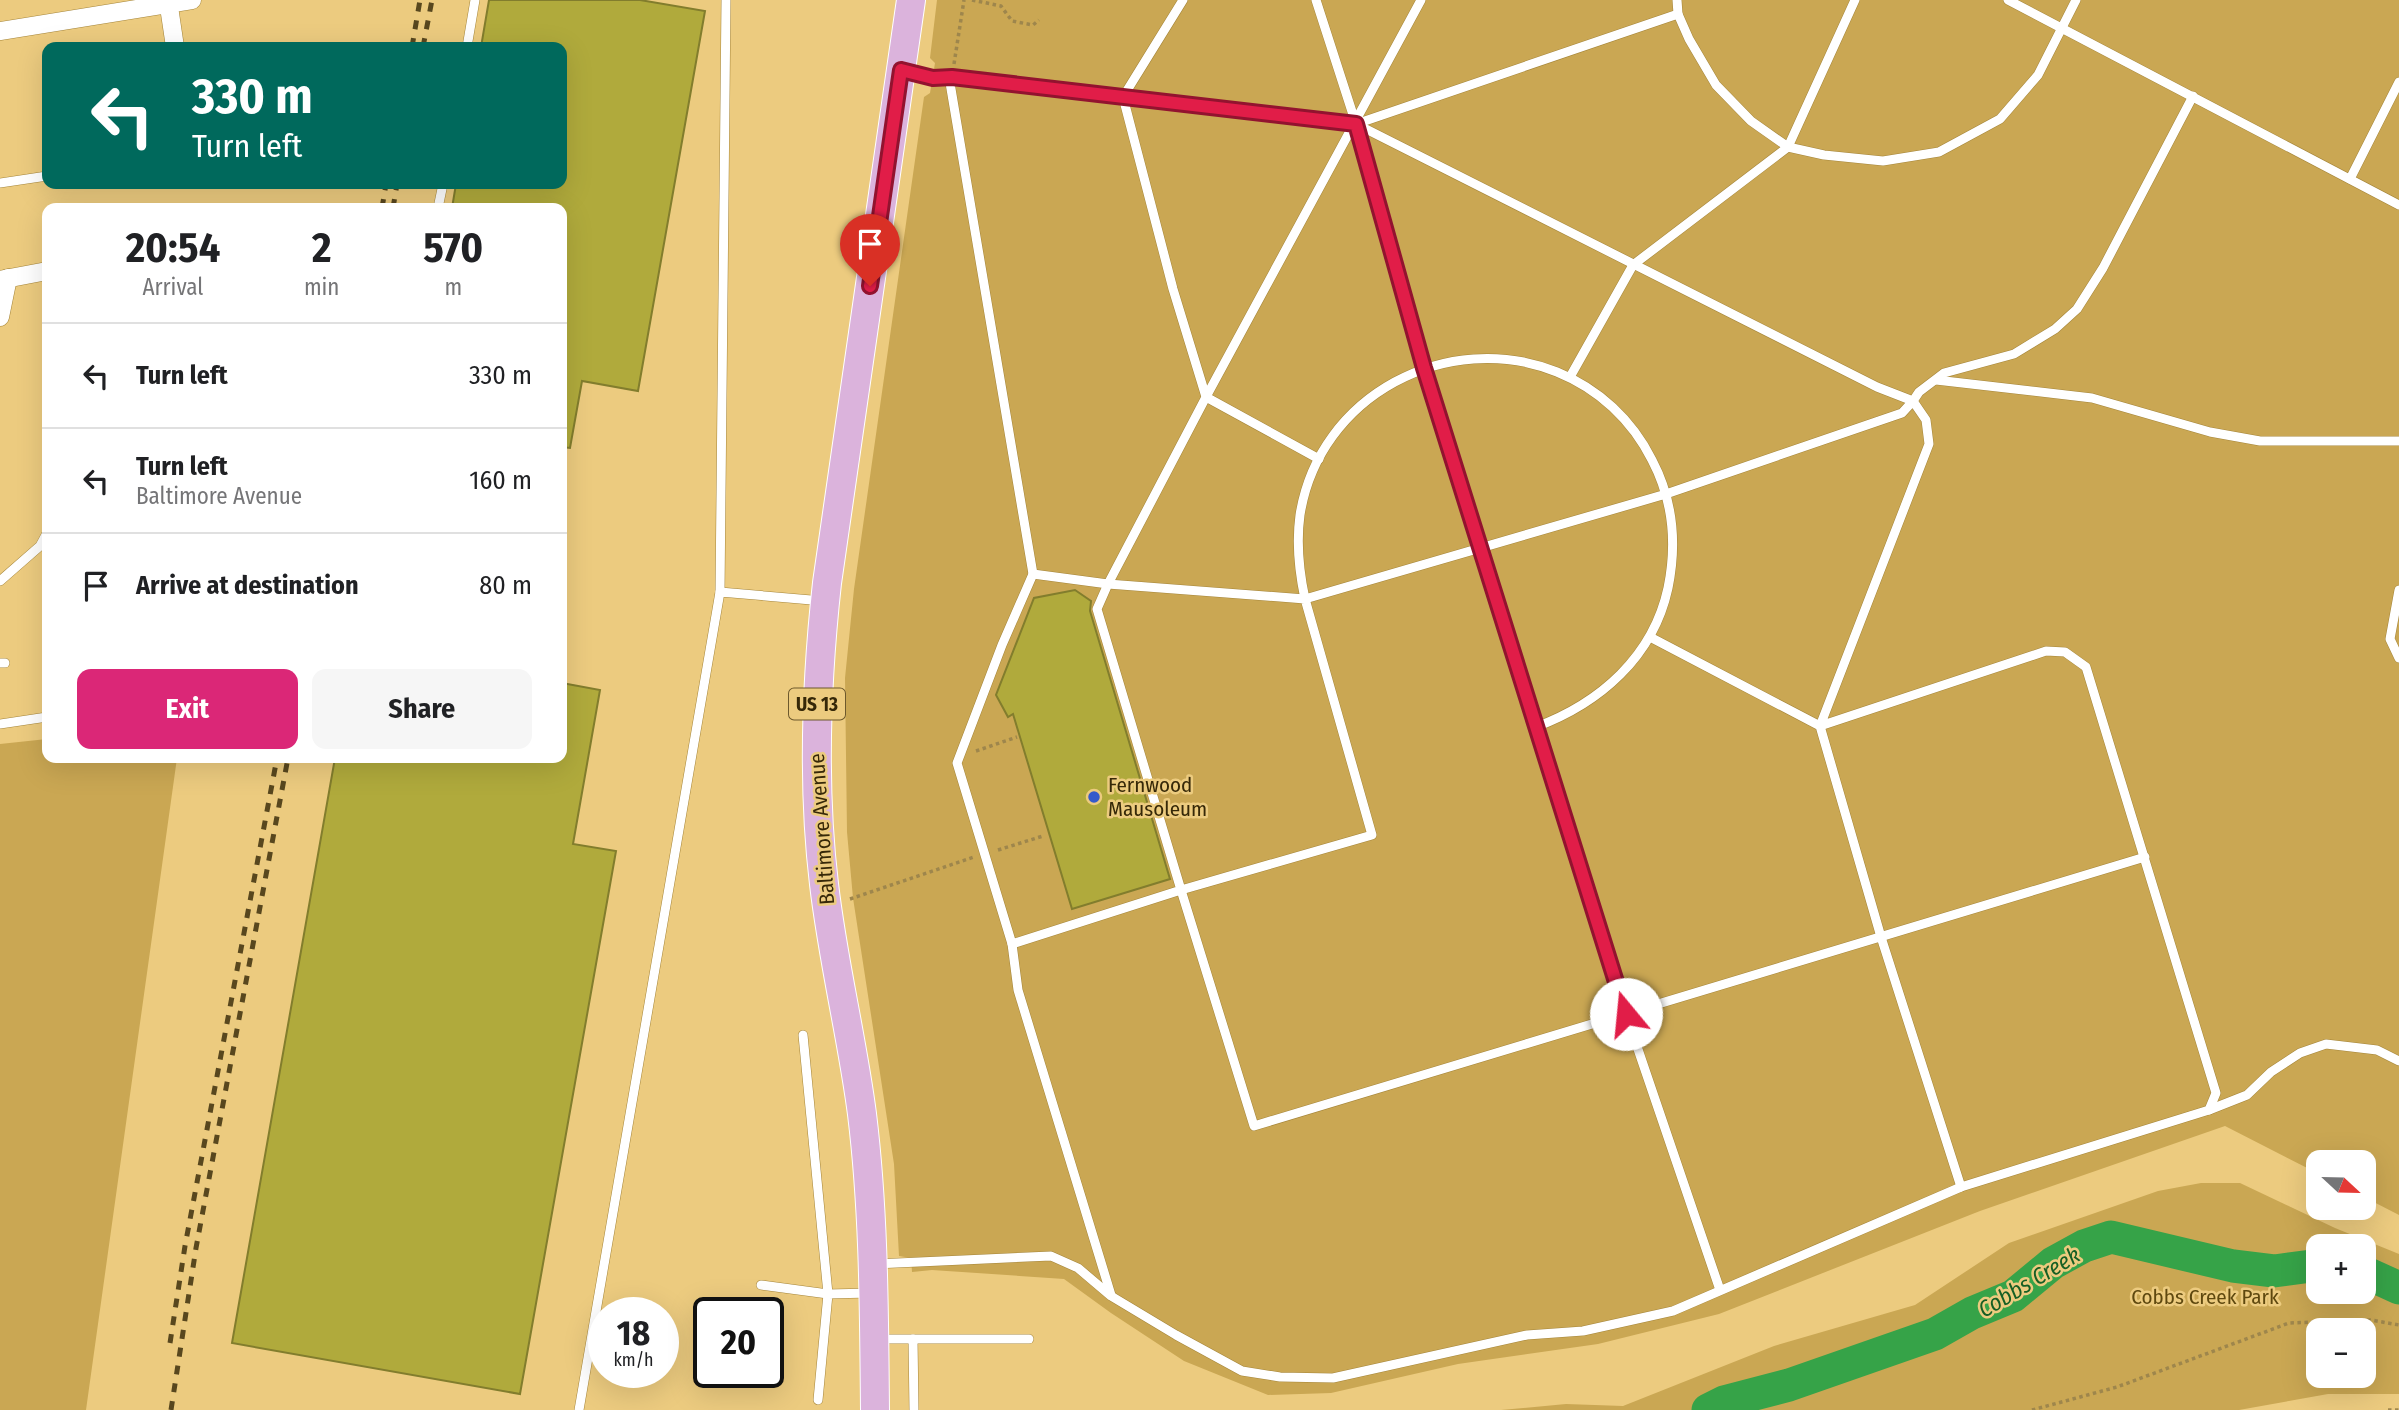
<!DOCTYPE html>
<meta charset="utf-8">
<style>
:root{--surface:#fff;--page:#f6f6f6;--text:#202124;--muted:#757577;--line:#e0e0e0;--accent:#db2777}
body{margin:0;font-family:"Fira Sans Condensed",sans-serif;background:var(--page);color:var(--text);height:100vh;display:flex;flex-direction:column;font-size:26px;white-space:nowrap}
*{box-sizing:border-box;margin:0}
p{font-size:23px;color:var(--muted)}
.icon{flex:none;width:38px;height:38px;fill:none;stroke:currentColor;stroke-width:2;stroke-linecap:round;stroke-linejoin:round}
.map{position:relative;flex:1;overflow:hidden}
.drawer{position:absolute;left:42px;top:203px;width:525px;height:560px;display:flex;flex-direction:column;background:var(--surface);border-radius:14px;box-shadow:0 7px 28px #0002}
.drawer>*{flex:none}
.hud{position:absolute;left:42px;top:42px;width:525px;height:147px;border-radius:14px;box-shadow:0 7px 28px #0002;background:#00695c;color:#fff;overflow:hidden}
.needle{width:46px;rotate:112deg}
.tools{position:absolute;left:2306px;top:1150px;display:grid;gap:14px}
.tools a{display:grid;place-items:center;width:70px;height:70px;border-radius:14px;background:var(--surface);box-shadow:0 7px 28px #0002;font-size:35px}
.speed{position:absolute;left:588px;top:1297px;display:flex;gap:14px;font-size:35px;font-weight:700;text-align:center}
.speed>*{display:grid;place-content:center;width:91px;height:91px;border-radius:50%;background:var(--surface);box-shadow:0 7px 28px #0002;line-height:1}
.speed small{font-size:18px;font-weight:400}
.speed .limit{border:4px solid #111;border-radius:10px;background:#fff;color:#111}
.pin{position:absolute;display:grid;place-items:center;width:60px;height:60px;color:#fff;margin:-72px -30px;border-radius:50% 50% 50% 0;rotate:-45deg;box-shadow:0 0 7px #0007}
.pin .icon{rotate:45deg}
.me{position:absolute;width:77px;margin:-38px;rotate:343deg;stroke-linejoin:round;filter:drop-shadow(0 0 5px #0008)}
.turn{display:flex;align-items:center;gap:24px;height:147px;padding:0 35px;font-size:32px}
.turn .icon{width:91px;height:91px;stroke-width:2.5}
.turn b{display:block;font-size:49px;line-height:60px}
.eta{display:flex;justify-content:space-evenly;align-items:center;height:119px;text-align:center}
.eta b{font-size:42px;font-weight:700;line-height:49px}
.action{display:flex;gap:14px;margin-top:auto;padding:14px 35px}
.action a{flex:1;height:80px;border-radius:14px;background:var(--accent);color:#fff;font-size:28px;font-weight:700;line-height:80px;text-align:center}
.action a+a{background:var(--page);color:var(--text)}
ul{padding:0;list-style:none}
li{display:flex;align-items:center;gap:21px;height:105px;padding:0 35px;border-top:2px solid var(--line)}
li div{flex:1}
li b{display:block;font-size:26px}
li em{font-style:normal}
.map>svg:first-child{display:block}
.green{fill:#caa753;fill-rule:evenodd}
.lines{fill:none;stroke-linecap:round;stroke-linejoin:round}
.river{stroke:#36a348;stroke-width:33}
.building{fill:#b0aa3c;stroke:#827d2d;stroke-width:2}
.service-casing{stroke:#a58539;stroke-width:10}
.minor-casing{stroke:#a58539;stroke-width:19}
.primary-casing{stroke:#fff;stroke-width:30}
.path{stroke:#9e864c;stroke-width:3.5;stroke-dasharray:3.5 3.5;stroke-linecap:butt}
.service{stroke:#fff;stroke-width:9}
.minor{stroke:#fff;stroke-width:18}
.primary{stroke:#dbb3dc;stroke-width:28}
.rail{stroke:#58471e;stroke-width:5;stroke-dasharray:9 9;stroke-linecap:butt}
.route-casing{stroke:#92132f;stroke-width:18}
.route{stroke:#e11d48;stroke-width:12}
.poi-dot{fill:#355acb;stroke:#eccb7f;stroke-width:2.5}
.labels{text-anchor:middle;stroke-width:5;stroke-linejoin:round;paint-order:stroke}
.shield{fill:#eccb7f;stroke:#6d592c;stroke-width:2}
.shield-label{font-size:19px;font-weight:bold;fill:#362808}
.poi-label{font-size:21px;fill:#362808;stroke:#eccb7f;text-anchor:start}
.street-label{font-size:21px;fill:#362808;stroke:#eccb7f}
.park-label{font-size:21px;fill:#5e480f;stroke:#eccb7f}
.water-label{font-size:23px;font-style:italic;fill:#165f24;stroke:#eccb7f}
</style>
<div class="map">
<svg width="2399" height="1410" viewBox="0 0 2399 1410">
<rect width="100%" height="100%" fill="#eccb7f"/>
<g class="green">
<polygon points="937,0 2399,0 2399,1215 2364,1197 2364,1162 2319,1162 2319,1174 2225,1126 1980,1211 1719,1314 1598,1344 1458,1364 1331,1393 1268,1395 1184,1361 1111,1313 1064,1279 932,1270 912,1272 911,1258 899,1256 894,1164 853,898 847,832 845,678 854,589 924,97 930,93 935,63 930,58"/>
<polygon points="47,739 47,758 177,758 86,1410 0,1410 0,744"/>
<path d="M2201,1183h39l95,45 64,26v140h-71l-89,16h-738l65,-6 57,2 151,-60 141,-41 94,-62 149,-52zM2364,1246v46h-45v-46zM2364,1330v46h-45v-46z"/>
</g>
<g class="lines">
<g class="river">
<polyline points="2364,1272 2399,1288"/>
<polyline points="1708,1410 1724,1402 1789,1385 1935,1334 1972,1313 2013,1296 2053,1263 2084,1246 2111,1237 2233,1266 2274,1271 2319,1265"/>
</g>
</g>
<g class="building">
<polygon points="489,0 640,0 705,11 638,391 582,381 570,448 562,447 562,208 452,208 456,184 562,184 562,47 481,47"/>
<polygon points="1075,590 1091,601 1090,611 1170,879 1072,909 1013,714 1008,717 996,695 1034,598"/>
<polygon points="562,683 600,690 573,844 616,851 520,1394 232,1343 335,758 562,758"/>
</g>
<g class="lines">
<defs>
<g id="service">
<polyline points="1183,0 1123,97 1173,289 1206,397 1319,459"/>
<polyline points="1316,0 1356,124 1424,368 1552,779 1626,1014 1720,1290"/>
<polyline points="1677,0 1678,14 1689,39 1716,85 1751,121 1788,147 1824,155 1883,161 1939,152 2000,119 2038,75 2076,0"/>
<polyline points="2008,0 2399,205"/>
<polyline points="467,47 475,0"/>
<polyline points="903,71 933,78 952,77 1356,124 1877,387 1913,401 1919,392 1944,373 2014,354 2055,329 2077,309 2103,268 2193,96"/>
<polyline points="949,77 1033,574 1108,584 1206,397 1421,0"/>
<polyline points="1356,124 1678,14"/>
<polyline points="2350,179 2399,82"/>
<polyline points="0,183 47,176"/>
<polyline points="438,208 443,184"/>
<polyline points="1570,377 1633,265 1788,147 1855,0"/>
<polyline points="1936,380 2092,398 2210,432 2260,441 2399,441"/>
<polyline points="1033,574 1002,645 957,763 1012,944 1181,890 1097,609 1108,584 1305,599 1372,835 1181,890 1254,1126 2145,857"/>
<polyline points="0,581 40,546 47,533"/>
<polyline points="2399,590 2390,639 2399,658"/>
<polyline points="720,592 726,0"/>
<polyline points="1650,637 1820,726 1881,937 1961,1187"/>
<polyline points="0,663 5,663"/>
<polyline points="0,724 47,717"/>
<polyline points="1012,944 1018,990 1111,1295"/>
<polyline points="2209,1110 2247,1095 2271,1072 2300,1053 2326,1044 2377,1050 2399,1061"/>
<path d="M875,1264l176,-8 27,12 33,28 65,39 66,36 38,6 53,1 194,-43 56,-4 90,-20 288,-124 248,-77 7,-17 -130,-426 -21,-15 -19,-1 -226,75 109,-282 -3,-24 -13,-19 -11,12 -236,81 -361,105c-6,-28 -9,-55 -5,-84 19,-120 148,-187 257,-143 42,17 75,48 95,88 21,40 25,84 16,128 -15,69 -68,115 -132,139"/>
<polyline points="761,1285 828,1294 803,1035"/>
<polyline points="876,1339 1029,1339"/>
<polyline points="913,1339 914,1410"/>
<polyline points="818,1400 828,1294 871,1293"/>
<polyline points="579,1410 720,592 823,601"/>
</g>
<g id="minor">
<polyline points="168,0 175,47"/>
<polyline points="0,31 192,0"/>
<polyline points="0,280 47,271"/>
<polyline points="0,317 8,278"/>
</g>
<path id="primary" d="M875,1410c-1,-99 -1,-198 -13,-296 -10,-77 -29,-152 -38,-230 -12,-100 -8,-201 3,-301l84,-583"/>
</defs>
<use href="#service" class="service-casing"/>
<use href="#minor" class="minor-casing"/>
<use href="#primary" class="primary-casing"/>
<g class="path">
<polyline points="972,0 1001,6 1012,21 1033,25 1039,20"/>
<polyline points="954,64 964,0"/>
<polyline points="976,751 1017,737"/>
<polyline points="998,850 1043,836"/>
<polyline points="850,899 974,857"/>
<polyline points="2032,1410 2117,1387 2289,1323 2371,1320 2399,1325"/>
<polyline points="2388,1410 2399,1410"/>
</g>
<use href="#service" class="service"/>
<use href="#minor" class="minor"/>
<use href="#primary" class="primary"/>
<g class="rail">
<polyline points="412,47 420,0"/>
<polyline points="423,47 432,0"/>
<polyline points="382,208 386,184"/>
<polyline points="393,208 397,184"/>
<polyline points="170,1343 185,1246 277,758"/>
<polyline points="171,1410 196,1248 288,758"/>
</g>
</g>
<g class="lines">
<defs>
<polyline id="route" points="870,286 901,70 933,78 952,77 1356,124 1424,368 1626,1014"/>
</defs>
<use href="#route" class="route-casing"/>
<use href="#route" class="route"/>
</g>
<circle class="poi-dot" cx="1094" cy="797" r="7"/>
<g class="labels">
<rect class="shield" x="789" y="688.5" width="56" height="31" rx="5"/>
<g class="shield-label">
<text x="817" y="711">US 13</text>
</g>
<g class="poi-label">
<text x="1108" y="792">Fernwood<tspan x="1108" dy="24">Mausoleum</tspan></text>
</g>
<g class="street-label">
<text transform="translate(822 829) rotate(-94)" y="7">Baltimore Avenue</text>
</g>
<g class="park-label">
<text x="2205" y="1304">Cobbs Creek Park</text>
</g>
<g class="water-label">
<text transform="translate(2029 1282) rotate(-31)" y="8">Cobbs Creek</text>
</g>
</g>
</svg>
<div class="tools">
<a><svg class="needle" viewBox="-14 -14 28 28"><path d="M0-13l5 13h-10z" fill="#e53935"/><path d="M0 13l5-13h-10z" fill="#757577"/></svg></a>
<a>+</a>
<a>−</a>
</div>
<div class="speed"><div>18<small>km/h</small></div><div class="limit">20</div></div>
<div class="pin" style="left:870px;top:286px;background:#d93025"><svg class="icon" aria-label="arrive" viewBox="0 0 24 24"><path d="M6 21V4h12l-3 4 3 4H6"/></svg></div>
<svg class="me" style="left:1626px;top:1014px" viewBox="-20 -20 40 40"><circle r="19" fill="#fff"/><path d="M0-13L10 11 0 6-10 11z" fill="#e11d48"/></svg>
<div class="hud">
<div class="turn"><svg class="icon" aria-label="left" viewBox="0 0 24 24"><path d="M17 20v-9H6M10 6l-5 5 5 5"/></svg><div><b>330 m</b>Turn left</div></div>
</div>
<section class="drawer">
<div class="eta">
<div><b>20:54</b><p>Arrival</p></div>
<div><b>2</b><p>min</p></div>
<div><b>570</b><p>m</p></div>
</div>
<ul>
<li><svg class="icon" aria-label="left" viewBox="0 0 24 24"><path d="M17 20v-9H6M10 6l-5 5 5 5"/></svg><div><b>Turn left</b></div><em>330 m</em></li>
<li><svg class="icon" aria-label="left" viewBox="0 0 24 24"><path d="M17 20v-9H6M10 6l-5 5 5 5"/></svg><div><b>Turn left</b><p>Baltimore Avenue</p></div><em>160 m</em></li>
<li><svg class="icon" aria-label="arrive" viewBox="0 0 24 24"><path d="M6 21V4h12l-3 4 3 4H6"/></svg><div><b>Arrive at destination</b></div><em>80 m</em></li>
</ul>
<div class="action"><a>Exit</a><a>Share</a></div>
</section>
</div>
